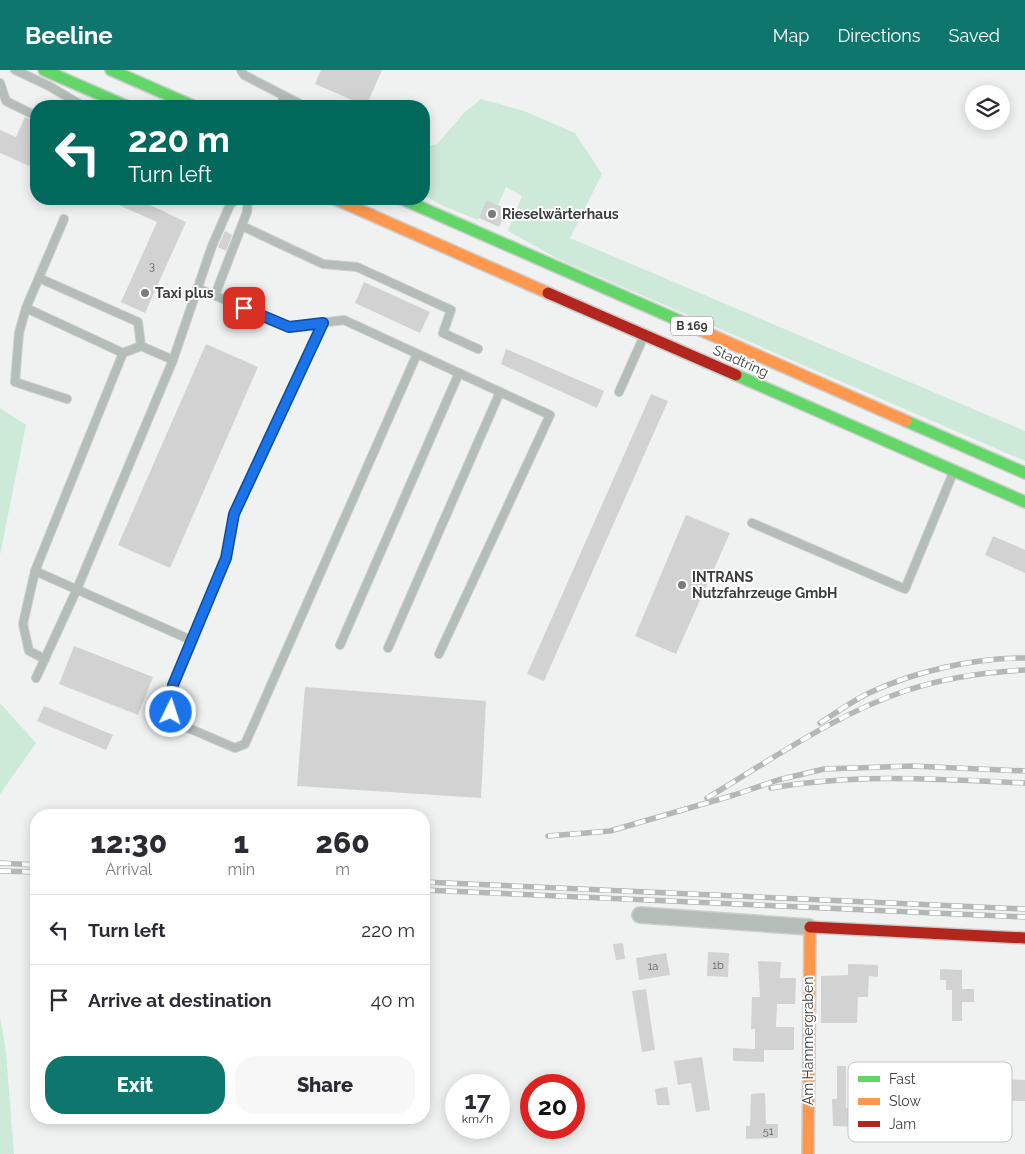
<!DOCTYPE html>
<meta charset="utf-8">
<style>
:root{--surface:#fff;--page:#f7f7f7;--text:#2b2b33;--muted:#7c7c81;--line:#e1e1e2;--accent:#0f766e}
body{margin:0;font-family:Raleway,sans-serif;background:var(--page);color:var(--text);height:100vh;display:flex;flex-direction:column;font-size:19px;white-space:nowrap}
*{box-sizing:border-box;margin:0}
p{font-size:16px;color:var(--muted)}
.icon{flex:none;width:28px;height:28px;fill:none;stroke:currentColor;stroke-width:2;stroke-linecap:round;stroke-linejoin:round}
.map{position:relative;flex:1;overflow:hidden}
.drawer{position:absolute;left:30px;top:739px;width:400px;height:315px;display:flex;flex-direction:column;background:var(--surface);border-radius:20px;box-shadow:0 2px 12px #0003}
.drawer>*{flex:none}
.guide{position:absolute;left:30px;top:30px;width:400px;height:105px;border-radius:20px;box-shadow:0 2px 12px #0003;background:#00695c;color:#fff;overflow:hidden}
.buttons{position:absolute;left:965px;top:15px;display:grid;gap:10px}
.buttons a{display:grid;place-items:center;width:45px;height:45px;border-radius:50%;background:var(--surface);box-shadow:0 2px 12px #0003;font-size:25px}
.speed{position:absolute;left:445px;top:1004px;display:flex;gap:10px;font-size:25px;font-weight:700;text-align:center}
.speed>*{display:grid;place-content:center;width:65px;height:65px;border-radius:50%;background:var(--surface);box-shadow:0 2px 12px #0003;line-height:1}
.speed small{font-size:12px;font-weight:400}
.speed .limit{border:8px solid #d22;background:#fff;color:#111}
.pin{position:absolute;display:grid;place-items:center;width:42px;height:42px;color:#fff;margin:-21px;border-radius:10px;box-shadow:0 2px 8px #0006}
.me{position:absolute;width:55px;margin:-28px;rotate:4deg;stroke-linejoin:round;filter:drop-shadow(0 0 4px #0008)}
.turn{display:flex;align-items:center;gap:18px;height:105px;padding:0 15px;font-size:22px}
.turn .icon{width:65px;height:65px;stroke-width:2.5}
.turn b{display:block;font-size:35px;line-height:42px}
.eta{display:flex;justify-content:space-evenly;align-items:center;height:85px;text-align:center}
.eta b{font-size:30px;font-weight:800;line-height:35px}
.action{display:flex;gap:10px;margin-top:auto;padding:10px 15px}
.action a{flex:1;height:58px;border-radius:20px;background:var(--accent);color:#fff;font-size:20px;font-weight:800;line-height:58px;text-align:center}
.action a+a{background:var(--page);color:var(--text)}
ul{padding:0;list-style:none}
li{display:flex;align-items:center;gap:15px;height:70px;padding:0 15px;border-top:1px solid var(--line)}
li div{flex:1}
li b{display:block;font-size:19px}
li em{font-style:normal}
header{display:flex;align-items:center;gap:30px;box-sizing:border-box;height:70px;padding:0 25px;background:var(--accent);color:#fff}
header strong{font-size:24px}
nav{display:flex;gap:28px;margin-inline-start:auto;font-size:18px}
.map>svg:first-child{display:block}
.green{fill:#cde9d8}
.building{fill:#d2d2d2}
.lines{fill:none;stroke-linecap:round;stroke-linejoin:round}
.lane-casing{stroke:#cccecd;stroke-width:10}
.street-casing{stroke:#cccecd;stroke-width:18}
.fast-casing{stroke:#cccecd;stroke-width:14}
.slow-casing{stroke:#cccecd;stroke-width:14}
.jam-casing{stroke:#cccecd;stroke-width:14}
.lane{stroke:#b4bdb8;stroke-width:8}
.street{stroke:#b4bdb8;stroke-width:15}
.fast{stroke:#63d668;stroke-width:11}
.slow{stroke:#ff974d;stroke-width:11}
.jam{stroke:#b3261e;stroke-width:11}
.rail-casing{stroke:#b3b7b5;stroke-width:5.5}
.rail{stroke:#fff;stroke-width:4;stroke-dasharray:11;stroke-linecap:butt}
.route-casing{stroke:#114b97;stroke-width:12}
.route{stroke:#1a73e8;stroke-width:9}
.poi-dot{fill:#7a7c7b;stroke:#fff;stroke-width:2}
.labels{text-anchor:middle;stroke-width:4;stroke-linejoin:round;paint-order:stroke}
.number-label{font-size:11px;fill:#616262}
.shield{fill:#fff;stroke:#767776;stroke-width:1}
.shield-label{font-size:12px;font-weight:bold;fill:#3b3d3c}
.poi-label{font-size:14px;font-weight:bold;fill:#3b3d3c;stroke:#fff;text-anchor:start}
.street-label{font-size:14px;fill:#3b3d3c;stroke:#fff}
.key{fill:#fff;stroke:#c4c5c4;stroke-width:1}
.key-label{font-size:14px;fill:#3b3d3c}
</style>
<header>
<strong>Beeline</strong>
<nav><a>Map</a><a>Directions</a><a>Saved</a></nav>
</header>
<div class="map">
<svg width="1025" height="1084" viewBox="0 0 1025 1084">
<rect width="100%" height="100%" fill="#f0f2f1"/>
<g class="green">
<polygon points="481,29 524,41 575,63 602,104 570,168 1025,361 1025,391 558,189 508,161 522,126 506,117 498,135 486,130 478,150 441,135 424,125 424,77 437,74 464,43"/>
<polygon points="0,338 26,355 0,485"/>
<polygon points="0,633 36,673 0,724"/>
<polygon points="0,946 6,982 14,1084 0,1084"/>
</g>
<g class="building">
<polygon points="321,0 382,0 366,36 315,14"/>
<polygon points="25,47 36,52 36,99 0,83 0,60 16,67"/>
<polygon points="105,129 150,129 148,134 186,152 145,243 121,232 157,152"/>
<polygon points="486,130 507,139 499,157 479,148"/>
<polygon points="225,161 232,165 226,181 218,177"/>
<polygon points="364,212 430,242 420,263 355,233"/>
<polygon points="206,274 258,297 170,498 118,475"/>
<polygon points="506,279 604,321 597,338 501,294"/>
<polygon points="651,324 668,331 544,611 527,604"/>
<polygon points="686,445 730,463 676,584 635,566"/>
<polygon points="993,466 1025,480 1025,503 985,485"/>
<polygon points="74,576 153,607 138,645 59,614"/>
<polygon points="305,617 486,631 481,728 297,716"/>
<polygon points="44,636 113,665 106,680 37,651"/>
<polygon points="623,873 625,889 616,890 613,874"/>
<polygon points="708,882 729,883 728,907 707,906"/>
<polygon points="666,883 670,905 639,910 636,888"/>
<polygon points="758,891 781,892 780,908 796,908 795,934 777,934 776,957 794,957 794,980 764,980 764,992 733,991 733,978 755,979 755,959 751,959 752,927 760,927"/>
<polygon points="848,894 878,895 878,907 869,906 868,927 858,927 857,953 821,953 821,906 848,905"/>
<polygon points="940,899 962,900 962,919 974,919 974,932 962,932 962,951 952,951 952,920 946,920 946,910 940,910"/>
<polygon points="646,919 655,980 642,982 632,921"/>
<polygon points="702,987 710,1040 696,1042 691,1013 678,1015 674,991"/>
<polygon points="837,996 846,996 846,1038 859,1038 859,1057 833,1056 832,1029 837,1029"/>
<polygon points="995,1009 1025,1010 1025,1031 994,1031 994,1070 973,1070 973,1057 950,1057 950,1020 983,1020 983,1012 995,1012"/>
<polygon points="667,1017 670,1035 657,1035 655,1019"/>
<polygon points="765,1023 766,1054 778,1054 778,1068 746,1069 746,1056 750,1056 751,1024"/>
</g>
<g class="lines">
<defs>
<g id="lane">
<polyline points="15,0 49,16 83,36"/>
<polyline points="241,0 244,5 304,36"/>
<polyline points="0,13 6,31 36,46"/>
<polyline points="280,36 284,27"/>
<polyline points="242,156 323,194 357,197 451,240 443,263 478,279"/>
<polyline points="39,208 138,252 141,276"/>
<polyline points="197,218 289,257 344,250 550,345 439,584"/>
<polyline points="215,225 247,142 248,129"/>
<polyline points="26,238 64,149"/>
<polyline points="323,253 234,444 226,488 173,615 171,642 179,654 235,678 245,674 417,284"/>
<polyline points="619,322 644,266"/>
<polyline points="67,329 15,312 19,263 26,238 123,283"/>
<polyline points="752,453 905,519 953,403"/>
<polyline points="35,501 191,570"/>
<polyline points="340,575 459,303"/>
<polyline points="388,578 500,322"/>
<polyline points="45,589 29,581 23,554 35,501 123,283 141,276 173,290"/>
<polyline points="36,608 77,519 173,290 212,176 230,135 236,129"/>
</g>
<polyline id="street" points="640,845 809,857"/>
<g id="fast">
<polyline points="44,0 126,36"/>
<polyline points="111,0 193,36"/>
<polyline points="402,129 680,251"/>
<polyline points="736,305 1025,432"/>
<polyline points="906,351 1025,403"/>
</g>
<g id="slow">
<polyline points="335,129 548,223"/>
<polyline points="680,251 906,351"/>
<polyline points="808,1084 810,857"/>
</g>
<g id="jam">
<polyline points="548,223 736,305"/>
<polyline points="810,857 1025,868"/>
</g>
</defs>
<use href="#lane" class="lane-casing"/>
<use href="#street" class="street-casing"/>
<use href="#fast" class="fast-casing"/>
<use href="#slow" class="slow-casing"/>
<use href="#jam" class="jam-casing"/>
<use href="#lane" class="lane"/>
<use href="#street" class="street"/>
<use href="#fast" class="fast"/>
<use href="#slow" class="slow"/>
<use href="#jam" class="jam"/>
<defs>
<g id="rail">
<path d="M820,653c16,-10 32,-22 49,-30 47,-22 104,-35 156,-35"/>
<path d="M771,718c84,-15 169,-9 254,-5"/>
<path d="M707,728c64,-38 127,-83 198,-107 38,-13 80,-19 120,-21"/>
<polyline points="548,766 610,761 734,725 778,710 824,699 912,696 1025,701"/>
<polyline points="0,793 36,795"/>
<polyline points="0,801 36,802"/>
<polyline points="424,812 1025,839"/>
<polyline points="424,820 1025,847"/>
</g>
</defs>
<use href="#rail" class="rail-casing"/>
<use href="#rail" class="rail"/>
</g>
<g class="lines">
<defs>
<polyline id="route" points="171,642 173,615 226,488 234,444 323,253 289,257 244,238"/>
</defs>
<use href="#route" class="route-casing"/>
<use href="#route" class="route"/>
</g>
<g class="poi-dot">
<circle cx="492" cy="144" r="5"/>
<circle cx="145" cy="223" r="5"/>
<circle cx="682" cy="515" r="5"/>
</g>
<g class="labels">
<g class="number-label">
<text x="152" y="200">3</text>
<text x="718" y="899">1b</text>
<text x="653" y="900">1a</text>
<text x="768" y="1065">51</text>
</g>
<rect class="shield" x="671" y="246.5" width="42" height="19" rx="4"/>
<g class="shield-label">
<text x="692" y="260">B 169</text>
</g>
<g class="poi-label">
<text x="502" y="149">Rieselwärterhaus</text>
<text x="155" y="228">Taxi plus</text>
<text x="692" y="512">INTRANS<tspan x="692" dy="16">Nutzfahrzeuge GmbH</tspan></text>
</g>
<g class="street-label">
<text transform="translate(741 291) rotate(24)" y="5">Stadtring</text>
<text transform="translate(808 971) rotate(-90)" y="5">Am Hammergraben</text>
</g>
</g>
<rect x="848" y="992" width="164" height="80" rx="8" class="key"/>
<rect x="858" y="1006" width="22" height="6" fill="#63d668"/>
<rect x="858" y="1028" width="22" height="7" fill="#ff974d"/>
<rect x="858" y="1051" width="22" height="6" fill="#b3261e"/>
<g class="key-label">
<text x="889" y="1014">Fast</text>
<text x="889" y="1036">Slow</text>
<text x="889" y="1059">Jam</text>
</g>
</svg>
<div class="buttons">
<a><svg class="icon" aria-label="layers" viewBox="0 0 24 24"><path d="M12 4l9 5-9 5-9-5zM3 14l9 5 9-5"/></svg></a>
</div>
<div class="speed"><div>17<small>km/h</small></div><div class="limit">20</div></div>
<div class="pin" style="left:244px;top:238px;background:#d93025"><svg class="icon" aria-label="arrive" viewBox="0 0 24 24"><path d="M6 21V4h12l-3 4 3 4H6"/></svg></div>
<svg class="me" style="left:171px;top:642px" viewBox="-20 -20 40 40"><circle r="17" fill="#1a73e8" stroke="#fff" stroke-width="3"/><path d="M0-11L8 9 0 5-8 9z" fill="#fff"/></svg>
<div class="guide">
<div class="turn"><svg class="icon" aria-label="left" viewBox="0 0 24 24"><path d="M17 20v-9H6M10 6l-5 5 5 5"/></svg><div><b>220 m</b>Turn left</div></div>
</div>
<section class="drawer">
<div class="eta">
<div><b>12:30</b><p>Arrival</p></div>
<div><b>1</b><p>min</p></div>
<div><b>260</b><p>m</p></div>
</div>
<ul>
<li><svg class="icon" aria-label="left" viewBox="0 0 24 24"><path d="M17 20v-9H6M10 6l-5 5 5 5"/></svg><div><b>Turn left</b></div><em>220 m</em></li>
<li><svg class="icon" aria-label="arrive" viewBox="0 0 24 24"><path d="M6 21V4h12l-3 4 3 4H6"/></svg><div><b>Arrive at destination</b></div><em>40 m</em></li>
</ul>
<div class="action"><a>Exit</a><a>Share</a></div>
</section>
</div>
